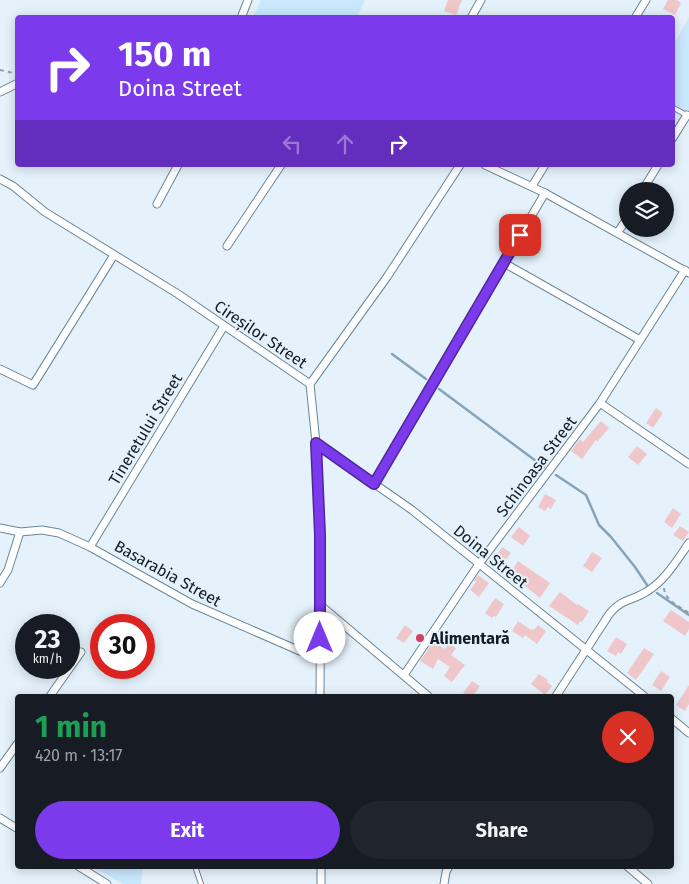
<!DOCTYPE html>
<meta charset="utf-8">
<style>
:root{--surface:#171b24;--page:#20242c;--text:#f1f3f6;--muted:#9ea1a6;--accent:#7c3aed}
body{margin:0;font-family:"Fira Sans",sans-serif;background:var(--page);color:var(--text);height:100vh;display:flex;flex-direction:column;font-size:19px;white-space:nowrap}
*{box-sizing:border-box;margin:0}
p{font-size:16px;color:var(--muted)}
.icon{flex:none;width:28px;height:28px;fill:none;stroke:currentColor;stroke-width:2;stroke-linecap:round;stroke-linejoin:round}
.map{position:relative;flex:1;overflow:hidden}
.drawer{position:absolute;left:15px;top:694px;width:659px;height:175px;display:flex;flex-direction:column;background:var(--surface);border-radius:5px;box-shadow:0 2px 12px #0003}
.drawer>*{flex:none}
.banner{position:absolute;left:15px;top:15px;width:660px;height:152px;border-radius:5px;box-shadow:0 2px 12px #0003;background:#7c3aed;color:#fff;overflow:hidden}
.fabs{position:absolute;left:619px;top:182px;display:grid;gap:10px}
.fabs a{display:grid;place-items:center;width:55px;height:55px;border-radius:50%;background:var(--surface);box-shadow:0 2px 12px #0003;font-size:25px}
.speed{position:absolute;left:15px;top:614px;display:flex;gap:10px;font-size:25px;font-weight:700;text-align:center}
.speed>*{display:grid;place-content:center;width:65px;height:65px;border-radius:50%;background:var(--surface);box-shadow:0 2px 12px #0003;line-height:1}
.speed small{font-size:12px;font-weight:400}
.speed .limit{border:8px solid #d22;background:#fff;color:#111}
.pin{position:absolute;display:grid;place-items:center;width:42px;height:42px;color:#fff;margin:-21px;border-radius:10px;box-shadow:0 2px 8px #0006}
.me{position:absolute;width:55px;margin:-28px;rotate:0deg;stroke-linejoin:round;filter:drop-shadow(0 0 4px #0008)}
.turn{display:flex;align-items:center;gap:18px;height:105px;padding:0 20px;font-size:22px}
.turn .icon{width:65px;height:65px;stroke-width:2.5}
.turn b{display:block;font-size:35px;line-height:42px}
.lanes{display:flex;align-items:center;height:48px;padding:0 20px;background:#0003;justify-content:center;gap:25px;direction:ltr}
.lanes .off{opacity:.35}
.round{display:grid;place-items:center;flex:none;width:52px;height:52px;border-radius:26px;background:var(--page)}
.summary{display:flex;align-items:center;justify-content:space-between;height:85px;padding:0 20px}
h1{font-size:30px;font-weight:700;line-height:38px;color:#1e9e55}
.action{display:flex;gap:10px;margin-top:auto;padding:10px 20px}
.action a{flex:1;height:58px;border-radius:30px;background:var(--accent);color:#fff;font-size:20px;font-weight:700;line-height:58px;text-align:center}
.action a+a{background:var(--page);color:var(--text)}
.map>svg:first-child{display:block}
.built{fill:#c9e8fe}
.lines{fill:none;stroke-linecap:round;stroke-linejoin:round}
.stream{stroke:#85a4bb;stroke-width:2.5}
.building{fill:#efc7ca}
.lane-casing{stroke:#69869a;stroke-width:6}
.street-casing{stroke:#69869a;stroke-width:9}
.path{stroke:#929ea7;stroke-width:2;stroke-dasharray:4 4;stroke-linecap:butt}
.lane{stroke:#fff;stroke-width:4}
.street{stroke:#fff;stroke-width:7}
.route-casing{stroke:#51269a;stroke-width:12}
.route{stroke:#7c3aed;stroke-width:9}
.poi-dot{fill:#d2425d;stroke:#e5f2fb;stroke-width:2}
.labels{text-anchor:middle;stroke-width:4;stroke-linejoin:round;paint-order:stroke}
.street-label{font-size:16px;fill:#121e26;stroke:#e5f2fb}
.poi-label{font-size:16px;font-weight:bold;fill:#121e26;stroke:#e5f2fb;text-anchor:start}
</style>
<div class="map">
<svg width="689" height="884" viewBox="0 0 689 884">
<rect width="100%" height="100%" fill="#e5f2fb"/>
<g class="built">
<polygon points="261,0 365,0 357,17 253,17"/>
<polygon points="689,17 689,113 673,103 673,46"/>
<polygon points="91,866 143,866 141,884 123,884"/>
</g>
<g class="lines">
<g class="stream">
<polyline points="392,354 426,379"/>
<polyline points="439,389 544,467"/>
<polyline points="556,475 586,495 599,525 611,537 635,567 647,585"/>
<polyline points="657,593 689,615"/>
</g>
</g>
<g class="building">
<polygon points="448,0 462,0 456,15 444,11"/>
<polygon points="668,0 677,0 681,3 675,15 663,9"/>
<polygon points="656,408 663,413 653,428 646,423"/>
<polygon points="601,421 609,428 597,442 596,440 582,459 571,451 580,439 583,442"/>
<polygon points="637,446 647,454 638,465 628,457"/>
<polygon points="545,494 556,500 551,509 548,507 545,511 538,507"/>
<polygon points="673,508 681,514 672,528 664,522"/>
<polygon points="680,526 689,532 683,541 673,535"/>
<polygon points="519,527 530,536 523,546 511,537"/>
<polygon points="502,547 511,553 501,566 493,561"/>
<polygon points="592,552 602,558 592,572 583,566"/>
<polygon points="518,561 550,583 540,598 512,576 516,570 513,569"/>
<polygon points="478,575 489,583 479,597 470,590 476,582 474,580"/>
<polygon points="560,592 577,605 578,604 589,611 582,622 580,621 578,625 549,606"/>
<polygon points="495,598 504,604 496,617 494,616 492,618 485,613"/>
<polygon points="671,610 689,622 689,629 685,636 663,621"/>
<polygon points="518,621 531,630 532,629 534,630 538,625 546,631 537,644 525,635 523,638 512,631"/>
<polygon points="405,625 413,631 404,643 396,638"/>
<polygon points="616,637 627,644 621,654 618,652 616,656 607,651"/>
<polygon points="433,642 445,649 449,643 456,648 451,655 465,665 452,682 444,676 450,667 438,659 433,669 420,661"/>
<polygon points="644,648 654,654 636,680 627,673"/>
<polygon points="661,671 670,677 661,691 652,685"/>
<polygon points="539,674 548,680 547,682 552,686 545,695 531,684"/>
<polygon points="472,681 480,686 473,696 467,696 463,693"/>
<polygon points="689,685 689,704 685,711 676,705"/>
</g>
<g class="lines">
<defs>
<g id="lane">
<polyline points="672,107 688,116"/>
<polyline points="195,866 201,884"/>
</g>
<g id="street">
<polyline points="241,18 248,0"/>
<polyline points="471,18 481,0"/>
<polyline points="635,18 646,0"/>
<polyline points="0,92 18,83"/>
<polyline points="672,139 687,115"/>
<polyline points="485,165 545,193 689,273"/>
<polyline points="0,179 13,186 45,212 178,294 310,384"/>
<polyline points="532,186 545,165"/>
<polyline points="642,191 658,165"/>
<polyline points="157,204 178,165"/>
<polyline points="618,232 628,217"/>
<polyline points="227,246 281,165"/>
<polyline points="504,263 640,340"/>
<polyline points="0,369 33,385 114,255"/>
<polyline points="310,384 316,443 321,535 320,696"/>
<polyline points="310,384 387,277 460,165"/>
<polyline points="600,403 689,464"/>
<polyline points="316,443 412,510 644,696"/>
<polyline points="374,484 545,193"/>
<polyline points="0,528 20,532 42,530 59,533 90,547 192,604 300,651 320,655"/>
<polyline points="90,547 224,326"/>
<polyline points="0,583 8,570 20,532"/>
<polyline points="320,605 428,696"/>
<polyline points="404,675 479,564 600,403 685,270"/>
<polyline points="50,696 81,652"/>
<path d="M556,696l54,-83c13,-15 22,-12 36,-21 19,-11 31,-32 43,-49"/>
<polyline points="671,718 689,733"/>
<polyline points="0,768 18,743"/>
<polyline points="0,818 18,829"/>
<polyline points="78,866 107,884"/>
<polyline points="627,866 648,884"/>
<polyline points="321,884 321,866"/>
<polyline points="444,884 446,872 449,866"/>
</g>
</defs>
<use href="#lane" class="lane-casing"/>
<use href="#street" class="street-casing"/>
<g class="path">
<polyline points="0,70 18,74"/>
<path d="M664,588c1,13 15,18 25,25"/>
</g>
<use href="#lane" class="lane"/>
<use href="#street" class="street"/>
</g>
<g class="lines">
<defs>
<polyline id="route" points="320,638 320,535 316,443 374,484 520,235"/>
</defs>
<use href="#route" class="route-casing"/>
<use href="#route" class="route"/>
</g>
<circle class="poi-dot" cx="420" cy="638" r="5"/>
<g class="labels">
<g class="street-label">
<text transform="translate(261 334) rotate(34)" y="6">Cireșilor Street</text>
<text transform="translate(145 429) rotate(-59)" y="6">Tineretului Street</text>
<text transform="translate(536 466) rotate(-53)" y="6">Schinoasa Street</text>
<text transform="translate(491 556) rotate(39)" y="6">Doina Street</text>
<text transform="translate(168 573) rotate(29)" y="6">Basarabia Street</text>
</g>
<g class="poi-label">
<text x="430" y="644">Alimentară</text>
</g>
</g>
</svg>
<div class="fabs">
<a><svg class="icon" aria-label="layers" viewBox="0 0 24 24"><path d="M12 4l9 5-9 5-9-5zM3 14l9 5 9-5"/></svg></a>
</div>
<div class="speed"><div>23<small>km/h</small></div><div class="limit">30</div></div>
<div class="pin" style="left:520px;top:235px;background:#d93025"><svg class="icon" aria-label="arrive" viewBox="0 0 24 24"><path d="M6 21V4h12l-3 4 3 4H6"/></svg></div>
<svg class="me" style="left:320px;top:638px" viewBox="-20 -20 40 40"><circle r="19" fill="#fff"/><path d="M0-13L10 11 0 6-10 11z" fill="#7c3aed"/></svg>
<div class="banner">
<div class="turn"><svg class="icon" aria-label="right" viewBox="0 0 24 24"><path d="M7 20v-9h11M14 6l5 5-5 5"/></svg><div><b>150 m</b>Doina Street</div></div>
<div class="lanes"><svg class="icon off" aria-label="left" viewBox="0 0 24 24"><path d="M17 20v-9H6M10 6l-5 5 5 5"/></svg><svg class="icon off" aria-label="ahead" viewBox="0 0 24 24"><path d="M12 20V5M6 11l6-6 6 6"/></svg><svg class="icon" aria-label="right" viewBox="0 0 24 24"><path d="M7 20v-9h11M14 6l5 5-5 5"/></svg></div>
</div>
<section class="drawer">
<div class="summary"><div><h1>1 min</h1><p>420 m · 13:17</p></div><a class="round" style="background:#d93025;color:#fff"><svg class="icon" aria-label="close" viewBox="0 0 24 24"><path d="M6 6l12 12M18 6L6 18"/></svg></a></div>
<div class="action"><a>Exit</a><a>Share</a></div>
</section>
</div>
